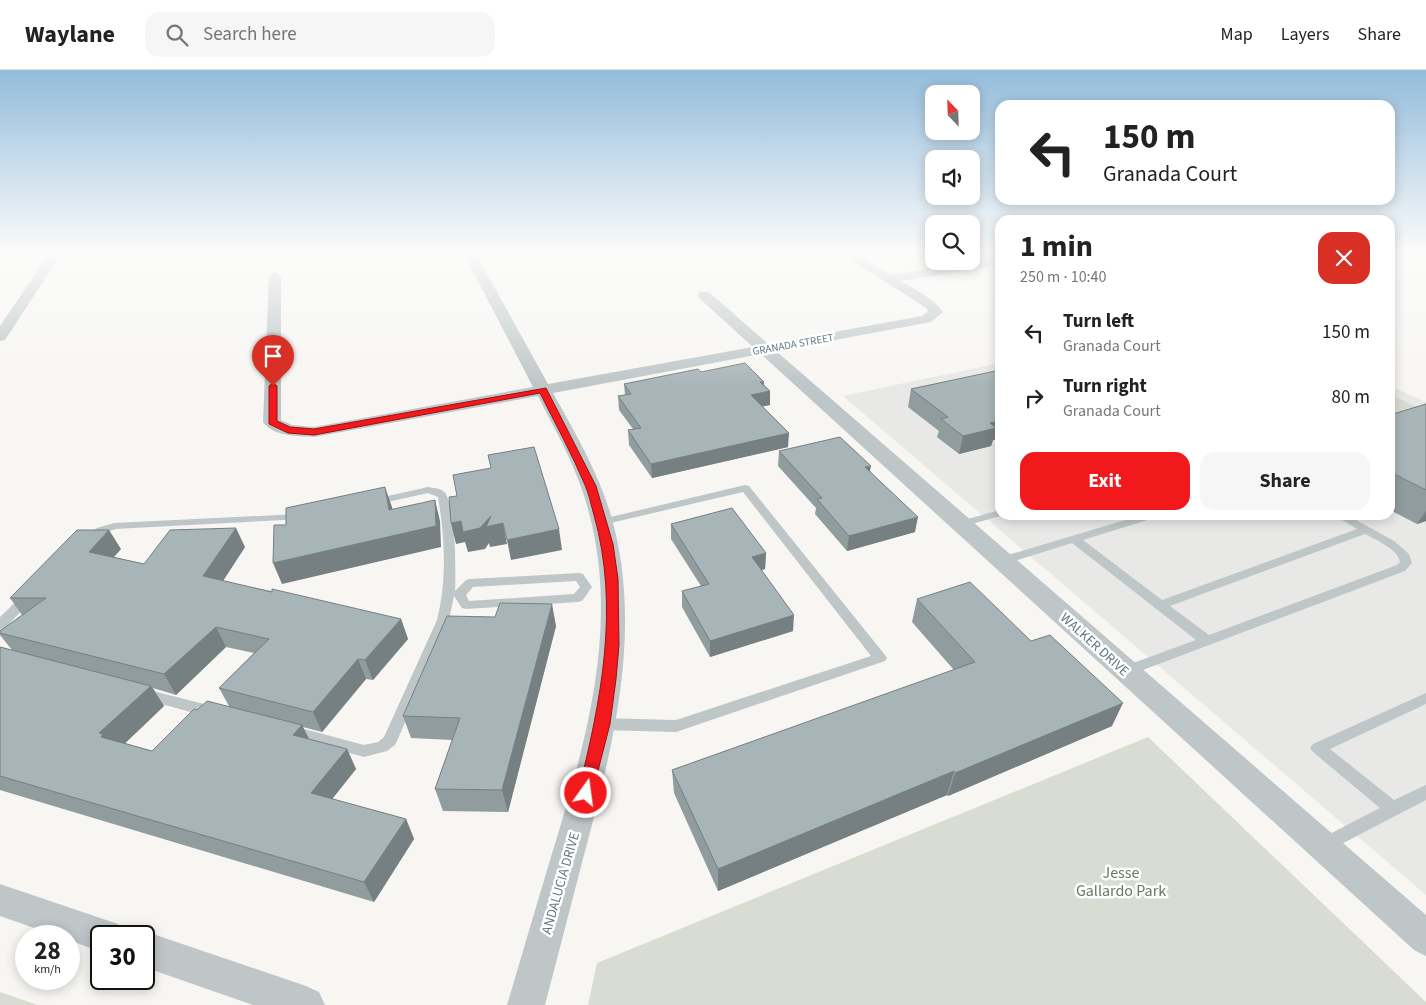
<!DOCTYPE html>
<meta charset="utf-8">
<style>
:root{--surface:#fff;--page:#f6f6f6;--text:#222;--muted:#767676;--line:#e0e0e0;--accent:#f2191c}
body{margin:0;font-family:"Source Sans 3",sans-serif;background:var(--page);color:var(--text);height:100vh;display:flex;flex-direction:column;font-size:19px;white-space:nowrap}
*{box-sizing:border-box;margin:0}
p{font-size:16px;color:var(--muted)}
.icon{flex:none;width:28px;height:28px;fill:none;stroke:currentColor;stroke-width:2;stroke-linecap:round;stroke-linejoin:round}
.map{position:relative;flex:1;overflow:hidden}
.drawer{position:absolute;left:995px;top:145px;width:400px;height:305px;display:flex;flex-direction:column;background:var(--surface);border-radius:15px;box-shadow:0 2px 12px #0003}
.drawer>*{flex:none}
.hud{position:absolute;left:995px;top:30px;width:400px;height:105px;border-radius:15px;box-shadow:0 2px 12px #0003;background:#fff;color:var(--text);overflow:hidden}
.needle{width:32px;rotate:337deg}
.buttons{position:absolute;left:925px;top:15px;display:grid;gap:10px}
.buttons a{display:grid;place-items:center;width:55px;height:55px;border-radius:10px;background:var(--surface);box-shadow:0 2px 12px #0003;font-size:25px}
.speed{position:absolute;left:15px;top:855px;display:flex;gap:10px;font-size:25px;font-weight:700;text-align:center}
.speed>*{display:grid;place-content:center;width:65px;height:65px;border-radius:50%;background:var(--surface);box-shadow:0 2px 12px #0003;line-height:1}
.speed small{font-size:12px;font-weight:400}
.speed .limit{border:2px solid #111;border-radius:8px;background:#fff;color:#111}
.pin{position:absolute;display:grid;place-items:center;width:42px;height:42px;color:#fff;margin:-51px -21px;border-radius:50% 50% 50% 0;rotate:-45deg;box-shadow:0 0 5px #0007}
.pin .icon{rotate:45deg}
.me{position:absolute;width:55px;margin:-28px;rotate:14deg;stroke-linejoin:round;filter:drop-shadow(0 0 4px #0008)}
.turn{display:flex;align-items:center;gap:18px;height:105px;padding:0 25px;font-size:22px}
.turn .icon{width:65px;height:65px;stroke-width:2.5}
.turn b{display:block;font-size:35px;line-height:42px}
.round{display:grid;place-items:center;flex:none;width:52px;height:52px;border-radius:15px;background:var(--page)}
.head{display:flex;align-items:center;justify-content:space-between;height:85px;padding:0 25px}
h1{font-size:30px;font-weight:700;line-height:38px}
.action{display:flex;gap:10px;margin-top:auto;padding:10px 25px}
.action a{flex:1;height:58px;border-radius:15px;background:var(--accent);color:#fff;font-size:20px;font-weight:700;line-height:58px;text-align:center}
.action a+a{background:var(--page);color:var(--text)}
ul{padding:0;list-style:none}
li{display:flex;align-items:center;gap:15px;height:65px;padding:0 25px}
li div{flex:1}
li b{display:block;font-size:19px}
li em{font-style:normal}
header{display:flex;align-items:center;gap:30px;box-sizing:border-box;height:70px;padding:0 25px;background:var(--surface);border-bottom:1px solid var(--line)}
header strong{font-size:24px}
nav{display:flex;gap:28px;margin-inline-start:auto;font-size:18px}
.search{width:350px;height:45px;background:var(--page);display:flex;align-items:center;gap:12px;box-sizing:border-box;padding:0 18px;border-radius:15px;color:var(--muted);font-size:19px}
.map>svg:first-child{display:block}
.built{fill:#e8e8e7}
.green{fill:#d8dcd2}
.lines{fill:none;stroke-linecap:round;stroke-linejoin:round}
.service{fill:#bfc6c8;fill-rule:evenodd}
.minor{fill:#bfc6c8;fill-rule:evenodd}
.wall{fill:#909c9e;fill-rule:evenodd}
.shaded-wall{fill:#767f81}
.building{fill:#a8b5b8;stroke:#767f81}
.route{fill:#f2191c;stroke:#9d1012}
.labels{text-anchor:middle;stroke-width:5;stroke-linejoin:round;paint-order:stroke}
.far-street-label{font-size:11px;fill:#5f7a81;stroke:#fff}
.street-label{font-size:14px;fill:#5f7a81;stroke:#fff}
.near-park-label{font-size:16px;fill:#6a795f;stroke:#fff}
</style>
<header>
<strong>Waylane</strong>
<div class="search"><svg class="icon" aria-label="search" viewBox="0 0 24 24"><circle cx="10" cy="10" r="6"/><path d="M15 15l6 6"/></svg>Search here</div>
<nav><a>Map</a><a>Layers</a><a>Share</a></nav>
</header>
<div class="map">
<svg width="1426" height="935" viewBox="0 0 1426 935">
<rect width="100%" height="100%" fill="#f7f6f3"/>
<polygon class="built" points="1000,293 1000,445 1390,445 1390,316 1426,332 1426,825 843,326"/>
<g class="green">
<polygon points="1390,325 1420,338 1390,347"/>
<polygon points="1148,667 1426,932 1426,935 588,935 597,893"/>
<polygon points="0,922 38,935 0,935"/>
</g>
<g class="lines">
<g class="service">
<polygon points="745,415 749,416 885,585 887,588 885,591 676,662 602,660 597,658 595,654 597,650 602,648 676,650 871,586 743,422 602,455 597,452 598,450"/>
<path d="M428,417c4,1 12,1 15,4 13,8 13,84 12,100l11,-11 4,-1 109,-6 4,1 9,13 -10,14 -4,1 -112,7 -4,-1 -8,-12 -5,24 -52,121 -2,4 -8,6 -23,6 -76,-21 -2,-4 2,-4 5,-2 71,19 14,-3 6,-5 53,-117c10,-40 8,-82 1,-123l-10,-4 -54,12 -5,-3 1,-2zM576,511l4,6 -6,7 -105,7 -3,-6 7,-8z"/>
<polygon points="1000,440 1000,445 1004,445 961,457 955,454 957,452"/>
<path d="M299,444l4,1 1,2 -1,2 -188,10c-10,3 -21,14 -31,11l-2,-2 15,-10 17,-5z"/>
<path d="M1142,445h16l-1,2 -74,23 79,60 195,-71 -23,-14h13l47,26 15,13 3,9 -7,8 -278,105 -5,-1 -2,-4 2,-4 74,-27 -124,-97 -70,22 -6,-4 2,-3zM1365,464c11,6 33,15 35,28l-3,3 -188,70 -39,-29z"/>
<polygon points="27,524 31,525 33,528 31,531 5,558 0,560 0,547 23,525"/>
<polygon points="145,619 212,636 217,638 219,642 217,646 212,648 140,628 138,624 140,620"/>
<polygon points="1426,623 1426,634 1330,679 1394,730 1426,715 1426,730 1330,780 1324,783 1318,780 1316,775 1318,770 1380,738 1313,682 1310,678 1313,674"/>
</g>
<g class="minor">
<polygon points="49,184 61,184 5,270 0,271 0,256"/>
<path d="M464,184h12l72,130 205,-37 -54,-49 -1,-3 1,-3h10l59,52 154,-28 6,-5 -3,-4 -84,-53h15l35,21 109,-18v8l-100,16c16,9 32,16 43,31l-12,10 -155,29 650,564v41l-12,-6 -653,-596 -208,39c21,38 44,77 57,119 34,114 4,231 -26,343 -13,50 -26,100 -39,150h-38c15,-50 29,-99 44,-148 34,-112 69,-228 38,-344 -10,-42 -32,-79 -51,-117l-224,41c-16,-1 -40,0 -51,-15l6,-146 6,-4 6,4v144l11,5 22,2 219,-40z"/>
<polygon points="0,814 118,854 123,866 101,866 101,882 69,870 69,866 57,866 0,846"/>
<polygon points="144,861 306,916 319,922 325,935 253,935 144,897 144,866 132,866"/>
</g>
</g>
<g class="wall">
<polygon points="1000,300 1000,368 993,370 991,376 959,384 937,367 939,361 908,337 911,319"/>
<polygon points="701,302 764,312 764,315 770,321 770,335 762,336 788,377 652,408 629,375 628,360 633,359 619,340 618,326 625,325 624,314"/>
<polygon points="1426,334 1426,451 1417,454 1390,440 1390,345"/>
<polygon points="779,381 870,401 915,462 847,481 815,444 816,438 778,396"/>
<polygon points="671,454 766,483 765,499 762,500 793,561 710,587 682,537 682,521 701,516 671,469"/>
<path d="M245,477l-22,34 178,38 7,20 -35,41 -7,-1 -44,53 -19,-5 6,12 38,10 9,20 -24,30 74,20 8,20 -40,63 -374,-112v-143l12,3 -12,-15v-4l22,-16 -12,-17 111,-49 -7,8 30,7zM226,577l28,6 -35,35 10,18 -32,4 -45,41 -27,-8 39,-37 -11,-18 23,7z"/>
<polygon points="917,529 1112,656 948,726 947,725 718,821 674,723 672,700 954,600 912,552"/>
<polygon points="495,547 556,556 508,742 443,741 435,719 452,670 411,668 403,646"/>
</g>
<g class="shaded-wall">
<polygon points="760,312 764,312 763,323 770,321 770,335 751,339 751,325"/>
<polygon points="1000,351 1000,368 993,370 991,376 959,384 963,366 990,353"/>
<polygon points="789,363 788,377 652,408 651,394"/>
<polygon points="871,396 868,411 865,397"/>
<polygon points="385,417 392,437 396,461 389,440"/>
<polygon points="435,430 440,451 441,477 282,514 273,493"/>
<polygon points="1426,441 1426,451 1417,454"/>
<polygon points="491,446 503,453 507,474 490,477 489,473 485,479 468,482 465,472 456,474 451,453"/>
<polygon points="918,447 915,462 847,481 849,466"/>
<polygon points="236,458 245,477 213,526 203,506"/>
<polygon points="559,459 562,480 511,490 507,470"/>
<polygon points="109,460 121,479 101,501 89,482"/>
<polygon points="766,483 765,499 752,502 752,487"/>
<polygon points="552,534 556,556 508,742 502,720"/>
<polygon points="794,545 793,561 710,587 710,571"/>
<polygon points="401,549 408,569 373,610 365,590"/>
<polygon points="216,557 226,577 176,625 164,604"/>
<polygon points="358,589 366,609 322,662 313,642"/>
<polygon points="151,616 164,636 116,682 116,687 99,663"/>
<polygon points="1123,633 1112,656 948,726 955,703"/>
<polygon points="302,655 312,675 293,665"/>
<polygon points="347,679 356,699 321,743 311,723"/>
<polygon points="954,701 947,725 718,821 718,799"/>
<polygon points="406,749 414,769 374,832 364,812"/>
</g>
<g class="building">
<polygon points="745,293 764,312 760,312 770,321 751,325 789,363 651,394 628,360 641,358 618,326 631,324 624,314 698,299 701,302"/>
<polygon points="1000,300 1000,351 990,353 996,358 963,366 941,349 948,347 911,319"/>
<polygon points="1426,334 1426,420 1390,402 1390,345"/>
<polygon points="840,367 871,396 865,397 918,447 849,466 817,429 822,428 779,381"/>
<polygon points="534,377 559,459 507,470 503,453 486,457 491,446 480,458 463,462 461,451 451,453 449,427 457,426 453,405 491,398 488,385"/>
<polygon points="385,417 389,440 435,430 436,456 273,493 274,455 286,455 286,438"/>
<polygon points="732,438 766,483 752,487 794,545 710,571 682,521 709,514 671,454"/>
<polygon points="236,458 203,506 272,522 272,519 401,549 365,590 358,589 313,642 219,618 269,569 216,557 164,604 0,563 0,561 46,528 10,528 77,460 109,460 89,482 144,494 170,460"/>
<polygon points="970,512 1031,571 1050,565 1123,633 955,703 954,701 718,799 672,700 975,592 917,529"/>
<polygon points="500,533 552,534 502,720 435,719 460,648 403,646 447,546 495,547"/>
<polygon points="0,577 151,616 99,663 103,664 101,667 152,681 194,639 197,640 207,631 302,655 293,665 347,679 311,723 406,749 364,812 0,706"/>
</g>
<linearGradient id="sky" x2="0" y2="1"><stop stop-color="#93bcdb"/><stop offset="0.58" stop-color="#fbfbfa"/><stop offset="1" stop-color="#fbfbfa" stop-opacity="0"/></linearGradient>
<rect width="1426" height="315" fill="url(#sky)"/>
<path class="route" d="M273,313l4,3v35l13,6 24,2 232,-41 50,98 17,58 5,35 1,66 -3,34 -6,45 -19,74 -5,2 -6,-2 -2,-5c23,-92 42,-185 16,-278 -3,-10 -5,-21 -9,-30 -13,-31 -30,-62 -45,-92l-226,42 -26,-2 -19,-9v-38z"/>
<g class="labels">
<g class="far-street-label">
<text transform="translate(793 274) rotate(-10)" y="4">GRANADA STREET</text>
</g>
<g class="street-label">
<text transform="translate(1095 574) rotate(42)" y="5">WALKER DRIVE</text>
<text transform="translate(560 813) rotate(-74)" y="5">ANDALUCIA DRIVE</text>
</g>
<g class="near-park-label">
<text x="1121" y="808">Jesse<tspan x="1121" dy="18">Gallardo Park</tspan></text>
</g>
</g>
</svg>
<div class="buttons">
<a><svg class="needle" viewBox="-14 -14 28 28"><path d="M0-13l5 13h-10z" fill="#e53935"/><path d="M0 13l5-13h-10z" fill="#767676"/></svg></a>
<a><svg class="icon" aria-label="sound" viewBox="0 0 24 24"><path d="M4 9h4l5-4v14l-5-4H4zM17 9q2 3 0 6"/></svg></a>
<a><svg class="icon" aria-label="search" viewBox="0 0 24 24"><circle cx="10" cy="10" r="6"/><path d="M15 15l6 6"/></svg></a>
</div>
<div class="speed"><div>28<small>km/h</small></div><div class="limit">30</div></div>
<div class="pin" style="left:273px;top:316px;background:#d93025"><svg class="icon" aria-label="arrive" viewBox="0 0 24 24"><path d="M6 21V4h12l-3 4 3 4H6"/></svg></div>
<svg class="me" style="left:586px;top:723px" viewBox="-20 -20 40 40"><circle r="17" fill="#f2191c" stroke="#fff" stroke-width="3"/><path d="M0-11L8 9 0 5-8 9z" fill="#fff"/></svg>
<div class="hud">
<div class="turn"><svg class="icon" aria-label="left" viewBox="0 0 24 24"><path d="M17 20v-9H6M10 6l-5 5 5 5"/></svg><div><b>150 m</b>Granada Court</div></div>
</div>
<section class="drawer">
<div class="head"><div><h1>1 min</h1><p>250 m · 10:40</p></div><a class="round" style="background:#d93025;color:#fff"><svg class="icon" aria-label="close" viewBox="0 0 24 24"><path d="M6 6l12 12M18 6L6 18"/></svg></a></div>
<ul>
<li><svg class="icon" aria-label="left" viewBox="0 0 24 24"><path d="M17 20v-9H6M10 6l-5 5 5 5"/></svg><div><b>Turn left</b><p>Granada Court</p></div><em>150 m</em></li>
<li><svg class="icon" aria-label="right" viewBox="0 0 24 24"><path d="M7 20v-9h11M14 6l5 5-5 5"/></svg><div><b>Turn right</b><p>Granada Court</p></div><em>80 m</em></li>
</ul>
<div class="action"><a>Exit</a><a>Share</a></div>
</section>
</div>
